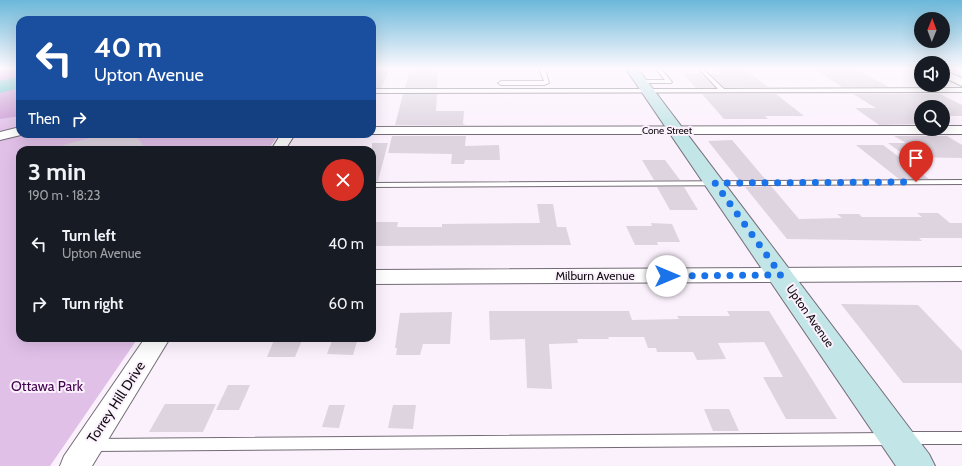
<!DOCTYPE html>
<meta charset="utf-8">
<style>
:root{--surface:#171b24;--page:#242831;--text:#f1f3f6;--muted:#9ea1a6}
body{margin:0;font-family:Cabin,sans-serif;background:var(--page);color:var(--text);height:100vh;display:flex;flex-direction:column;font-size:15px;white-space:nowrap}
*{box-sizing:border-box;margin:0}
p{font-size:13px;color:var(--muted)}
.icon{flex:none;width:22px;height:22px;fill:none;stroke:currentColor;stroke-width:2;stroke-linecap:round;stroke-linejoin:round}
.map{position:relative;flex:1;overflow:hidden}
.drawer{position:absolute;left:16px;top:146px;width:360px;height:196px;display:flex;flex-direction:column;background:var(--surface);border-radius:12px;box-shadow:0 4px 16px #0002}
.drawer>*{flex:none}
.hud{position:absolute;left:16px;top:16px;width:360px;height:122px;border-radius:12px;box-shadow:0 4px 16px #0002;background:#1a4fa0;color:#fff;overflow:hidden}
.needle{width:26px;rotate:1deg}
.tools{position:absolute;left:914px;top:12px;display:grid;gap:8px}
.tools a{display:grid;place-items:center;width:36px;height:36px;border-radius:50%;background:var(--surface);box-shadow:0 4px 16px #0002;font-size:20px}
.pin{position:absolute;display:grid;place-items:center;width:34px;height:34px;color:#fff;margin:-41px -17px;border-radius:50% 50% 50% 0;rotate:-45deg;box-shadow:0 0 4px #0007}
.pin .icon{rotate:45deg}
.me{position:absolute;width:44px;margin:-22px;rotate:90deg;stroke-linejoin:round;filter:drop-shadow(0 0 3px #0008)}
.turn{display:flex;align-items:center;gap:14px;height:84px;padding:0 12px;font-size:18px}
.turn .icon{width:52px;height:52px;stroke-width:2.5}
.turn b{display:block;font-size:28px;line-height:34px}
.then{display:flex;align-items:center;height:38px;padding:0 12px;background:#0003;gap:8px;font-size:15px}
.round{display:grid;place-items:center;flex:none;width:42px;height:42px;border-radius:21px;background:var(--page)}
.summary{display:flex;align-items:center;justify-content:space-between;height:68px;padding:0 12px}
h1{font-size:24px;font-weight:700;line-height:30px}
ul{padding:0;list-style:none}
li{display:flex;align-items:center;gap:12px;height:60px;padding:0 12px}
li div{flex:1}
li b{display:block;font-size:15px}
li em{font-style:normal}
.map>svg:first-child{display:block}
.green{fill:#e1c0e8}
.forest{fill:#cb9ad5}
.lines{fill:none;stroke-linecap:round;stroke-linejoin:round}
.river{fill:#51bec4;fill-rule:evenodd}
.building{fill:#ded4e0}
.lane-casing{stroke:#746b76;stroke-width:2}
.street-casing{stroke:#746b76;stroke-width:2}
.secondary-casing{stroke:#746b76;stroke-width:2}
.lane{fill:#fff;fill-rule:evenodd}
.street{fill:#fff;fill-rule:evenodd}
.secondary{fill:#c2e5e7;fill-rule:evenodd}
.route{stroke:#1a73e8;stroke-width:7;stroke-dasharray:0 12.6}
.labels{text-anchor:middle;stroke-width:4;stroke-linejoin:round;paint-order:stroke}
.far-street-label{font-size:10px;fill:#110d11;stroke:#fbf1fd}
.street-label{font-size:12px;fill:#110d11;stroke:#fbf1fd}
.near-park-label{font-size:14px;fill:#440550;stroke:#fbf1fd}
.near-street-label{font-size:14px;fill:#110d11;stroke:#fbf1fd}
</style>
<div class="map">
<svg width="962" height="466" viewBox="0 0 962 466">
<rect width="100%" height="100%" fill="#fbf1fd"/>
<polygon class="green" points="0,69 20,69 20,134 279,134 268,150 20,150 20,338 138,338 50,466 0,466"/>
<polygon class="forest" points="0,69 20,69 20,116 0,119"/>
<g class="lines">
<polygon class="river" points="20,76 20,88 0,93 0,81"/>
</g>
<g class="building">
<polygon points="812,68 854,68 889,87 842,87"/>
<polygon points="717,69 745,69 768,87 725,88 710,74 722,74"/>
<polygon points="372,70 389,70 381,88 372,88"/>
<polygon points="410,70 438,70 437,88 405,88"/>
<polygon points="683,73 701,74 715,88 696,88"/>
<polygon points="403,94 437,94 436,111 464,111 463,124 466,125 395,125"/>
<polygon points="702,94 776,94 804,116 765,116 768,119 724,119"/>
<polygon points="853,94 940,94 962,105 962,116 943,116 943,107 921,107 921,116 915,116 921,120 921,124 879,125 855,108 876,108"/>
<polygon points="106,134 135,134 144,147 133,150 64,150 63,145"/>
<polygon points="392,136 466,136 465,146 499,145 500,160 465,160 464,164 451,164 452,154 388,153"/>
<polygon points="894,136 947,136 962,145 962,158 907,157 888,143 906,143"/>
<polygon points="732,140 766,180 739,180 708,141"/>
<polygon points="372,143 388,143 378,181 372,182"/>
<polygon points="856,145 883,145 929,179 899,179"/>
<polygon points="642,160 665,160 680,180 654,180"/>
<polygon points="771,186 799,219 842,218 837,214 859,214 862,217 922,217 917,213 938,213 950,223 962,223 962,238 919,238 922,241 787,239 745,187"/>
<polygon points="657,187 684,187 698,210 670,210"/>
<polygon points="537,204 553,204 557,227 566,227 571,245 372,246 372,222 398,222 397,227 442,227 442,224 540,223"/>
<polygon points="651,223 672,224 680,242 657,242 658,245 635,245 626,226 652,226"/>
<polygon points="841,304 918,305 962,351 962,383 903,383"/>
<polygon points="489,311 629,311 632,320 679,319 677,316 730,316 727,311 769,311 837,419 786,419 763,377 783,377 764,342 718,343 726,359 697,360 693,352 657,352 656,348 648,348 644,337 608,337 609,339 577,339 578,343 549,344 552,389 527,388 525,339 490,340"/>
<polygon points="452,312 450,344 423,344 420,355 396,355 397,348 395,348 400,313"/>
<polygon points="275,338 303,338 295,357 267,357"/>
<polygon points="333,338 358,338 353,355 327,354"/>
<polygon points="228,385 250,385 239,410 216,410"/>
<polygon points="165,404 216,404 203,432 149,432"/>
<polygon points="329,405 345,405 339,428 322,427"/>
<polygon points="393,405 416,405 413,429 388,428"/>
<polygon points="704,409 729,409 739,431 713,431"/>
</g>
<g class="lines">
<defs>
<g id="lane">
<polygon points="539,69 545,69 549,83 544,85 501,85 498,83 501,81 544,81"/>
<polygon points="656,69 661,69 672,82 671,83 640,83 640,81 642,80 665,80"/>
<polygon points="699,69 703,69 724,89 962,88 962,92 372,93 372,89 718,89"/>
<polygon points="962,180 962,184 372,187 372,183"/>
<polygon points="905,432 962,432 962,444 905,444 900,442 898,438 900,434"/>
<polygon points="889,433 894,435 896,439 894,443 889,445 93,451 88,450 86,445 88,440 93,439"/>
</g>
<g id="street">
<polygon points="943,70 962,78 962,86 943,77"/>
<polygon points="921,126 921,129 943,129 943,126 962,126 962,134 367,134 372,134 372,127"/>
<polygon points="20,127 20,134 25,134 0,140 0,132"/>
<polygon points="281,134 295,134 285,150 271,150"/>
<polygon points="962,267 962,281 372,284 372,270"/>
<polygon points="145,338 170,338 92,466 60,466 64,456"/>
</g>
<polygon id="secondary" points="626,69 638,69 929,454 935,466 896,466"/>
</defs>
<use href="#lane" class="lane-casing"/>
<use href="#street" class="street-casing"/>
<use href="#secondary" class="secondary-casing"/>
<use href="#lane" class="lane"/>
<use href="#street" class="street"/>
<use href="#secondary" class="secondary"/>
</g>
<linearGradient id="sky" x2="0" y2="1"><stop stop-color="#6bb8da"/><stop offset="0.51" stop-color="#fdf9fe"/><stop offset="1" stop-color="#fdf9fe" stop-opacity="0"/></linearGradient>
<rect width="962" height="134" fill="url(#sky)"/>
<g class="lines">
<polyline class="route" points="667,276 781,275 715,183 916,182"/>
</g>
<g class="labels">
<g class="far-street-label">
<text x="667" y="134">Cone Street</text>
</g>
<g class="street-label">
<text x="595" y="280">Milburn Avenue</text>
<text transform="translate(810 316) rotate(55)" y="4">Upton Avenue</text>
</g>
<g class="near-park-label">
<text x="47" y="391">Ottawa Park</text>
</g>
<g class="near-street-label">
<text transform="translate(116 402) rotate(-57)" y="5">Torrey Hill Drive</text>
</g>
</g>
</svg>
<div class="tools">
<a><svg class="needle" viewBox="-14 -14 28 28"><path d="M0-13l5 13h-10z" fill="#e53935"/><path d="M0 13l5-13h-10z" fill="#9ea1a6"/></svg></a>
<a><svg class="icon" aria-label="sound" viewBox="0 0 24 24"><path d="M4 9h4l5-4v14l-5-4H4zM17 9q2 3 0 6"/></svg></a>
<a><svg class="icon" aria-label="search" viewBox="0 0 24 24"><circle cx="10" cy="10" r="6"/><path d="M15 15l6 6"/></svg></a>
</div>
<div class="pin" style="left:916px;top:182px;background:#d93025"><svg class="icon" aria-label="arrive" viewBox="0 0 24 24"><path d="M6 21V4h12l-3 4 3 4H6"/></svg></div>
<svg class="me" style="left:667px;top:276px" viewBox="-20 -20 40 40"><circle r="19" fill="#fff"/><path d="M0-13L10 11 0 6-10 11z" fill="#1a73e8"/></svg>
<div class="hud">
<div class="turn"><svg class="icon" aria-label="left" viewBox="0 0 24 24"><path d="M17 20v-9H6M10 6l-5 5 5 5"/></svg><div><b>40 m</b>Upton Avenue</div></div>
<div class="then">Then<svg class="icon" aria-label="right" viewBox="0 0 24 24"><path d="M7 20v-9h11M14 6l5 5-5 5"/></svg></div>
</div>
<section class="drawer">
<div class="summary"><div><h1>3 min</h1><p>190 m · 18:23</p></div><a class="round" style="background:#d93025;color:#fff"><svg class="icon" aria-label="close" viewBox="0 0 24 24"><path d="M6 6l12 12M18 6L6 18"/></svg></a></div>
<ul>
<li><svg class="icon" aria-label="left" viewBox="0 0 24 24"><path d="M17 20v-9H6M10 6l-5 5 5 5"/></svg><div><b>Turn left</b><p>Upton Avenue</p></div><em>40 m</em></li>
<li><svg class="icon" aria-label="right" viewBox="0 0 24 24"><path d="M7 20v-9h11M14 6l5 5-5 5"/></svg><div><b>Turn right</b></div><em>60 m</em></li>
</ul>
</section>
</div>
